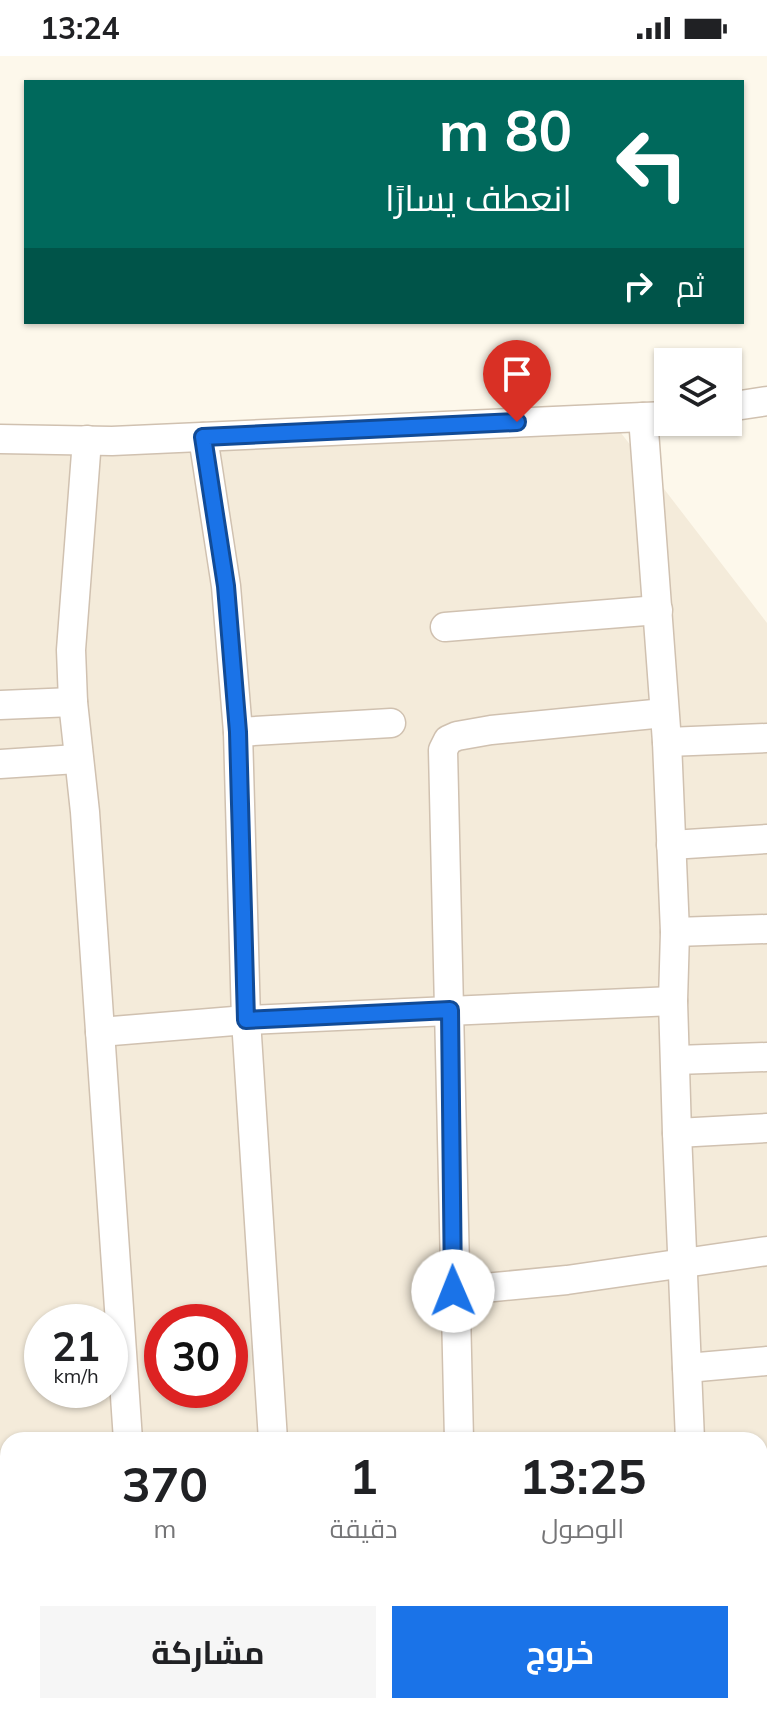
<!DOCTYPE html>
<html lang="ar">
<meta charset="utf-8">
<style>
:root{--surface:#fff;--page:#f6f6f6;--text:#202124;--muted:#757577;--accent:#1a73e8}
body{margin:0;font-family:Mulish,Cairo,sans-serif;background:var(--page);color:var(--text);direction:rtl;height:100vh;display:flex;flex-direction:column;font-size:30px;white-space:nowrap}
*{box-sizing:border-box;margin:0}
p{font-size:26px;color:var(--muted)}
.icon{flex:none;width:44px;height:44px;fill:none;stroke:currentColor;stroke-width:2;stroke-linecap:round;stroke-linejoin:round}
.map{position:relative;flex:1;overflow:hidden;direction:ltr}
.sheet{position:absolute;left:0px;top:1376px;width:768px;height:282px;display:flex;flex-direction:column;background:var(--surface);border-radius:24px 24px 0 0;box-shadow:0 2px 6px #0004;direction:rtl}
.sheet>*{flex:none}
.top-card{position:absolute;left:24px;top:24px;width:720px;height:244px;border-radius:0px;box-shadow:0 2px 6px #0004;direction:rtl;background:#00695c;color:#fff;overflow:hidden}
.fabs{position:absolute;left:654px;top:292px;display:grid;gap:16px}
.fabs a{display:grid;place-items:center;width:88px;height:88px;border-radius:0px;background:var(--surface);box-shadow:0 2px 6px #0004;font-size:40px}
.speed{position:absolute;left:24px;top:1248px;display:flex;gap:16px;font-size:40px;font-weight:700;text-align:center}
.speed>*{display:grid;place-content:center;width:104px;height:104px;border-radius:50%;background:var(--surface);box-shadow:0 2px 6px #0004;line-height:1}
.speed small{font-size:20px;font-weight:400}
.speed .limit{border:12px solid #d22;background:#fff;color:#111}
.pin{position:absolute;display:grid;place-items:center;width:68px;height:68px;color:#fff;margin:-82px -34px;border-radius:50% 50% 50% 0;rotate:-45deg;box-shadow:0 0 8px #0007}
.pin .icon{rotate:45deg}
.me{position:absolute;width:88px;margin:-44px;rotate:359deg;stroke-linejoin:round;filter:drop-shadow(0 0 6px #0008)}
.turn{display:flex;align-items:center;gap:28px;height:168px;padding:0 40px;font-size:36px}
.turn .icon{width:104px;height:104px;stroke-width:2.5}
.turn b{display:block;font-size:56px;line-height:68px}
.then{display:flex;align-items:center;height:76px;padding:0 40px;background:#0003;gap:16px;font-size:30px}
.eta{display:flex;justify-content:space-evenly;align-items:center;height:136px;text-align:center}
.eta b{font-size:48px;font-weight:700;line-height:56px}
.button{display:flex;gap:16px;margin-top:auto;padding:16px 40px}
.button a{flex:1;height:92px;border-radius:0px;background:var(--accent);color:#fff;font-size:32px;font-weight:700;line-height:92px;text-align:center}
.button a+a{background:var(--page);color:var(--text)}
.status{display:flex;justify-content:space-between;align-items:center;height:56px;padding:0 40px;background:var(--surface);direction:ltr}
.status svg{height:22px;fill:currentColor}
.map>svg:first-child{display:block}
.residential{fill:#f4ebda;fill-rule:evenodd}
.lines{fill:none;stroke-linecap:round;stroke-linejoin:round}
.minor-casing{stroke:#d0c1b0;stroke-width:31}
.path{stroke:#d8bea5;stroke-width:4;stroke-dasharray:2 6;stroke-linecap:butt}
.minor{stroke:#fff;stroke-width:28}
.route-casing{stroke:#114b97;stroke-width:20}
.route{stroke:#1a73e8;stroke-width:14}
</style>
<div class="status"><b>13:24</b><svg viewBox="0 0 49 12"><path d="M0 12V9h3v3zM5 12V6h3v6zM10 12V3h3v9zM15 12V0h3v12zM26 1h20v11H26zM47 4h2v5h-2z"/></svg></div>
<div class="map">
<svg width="767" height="1657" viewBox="0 0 767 1657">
<rect width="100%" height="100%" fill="#fdf8eb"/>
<path class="residential" d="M608,360l159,207v1090h-767v-1272zM42,1266h68v68h-68zM162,1266h68v68h-68zM8,1384h752v266h-752z"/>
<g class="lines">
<defs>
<g id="minor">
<polyline points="728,351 767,345"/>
<polyline points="668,360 643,361 667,686 675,876 673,945 677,1077 690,1384"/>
<polyline points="203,381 226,530 238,676 246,964 273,1384"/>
<polyline points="0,383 112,385 643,361"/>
<polyline points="87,384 71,594 73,646 85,756 128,1384"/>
<polyline points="445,571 658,554"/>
<polyline points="0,649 73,646"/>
<polyline points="238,676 391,667"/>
<polyline points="667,686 767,682"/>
<polyline points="0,708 77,703"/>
<polyline points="671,789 767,783"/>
<polyline points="675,876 767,873"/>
<polyline points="100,976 246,964 673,945"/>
<polyline points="676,1004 767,1001"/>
<polyline points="677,1077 767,1072"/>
<polyline points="453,1235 567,1224 767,1195"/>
<polyline points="687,1312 767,1305"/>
<polyline points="459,1384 443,694 448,684 457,680 491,674 664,657"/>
<polyline points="760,1422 767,1421"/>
<polyline points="760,1512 767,1513"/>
<polyline points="134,1650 134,1657"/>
<polyline points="289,1650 289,1657"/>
<polyline points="710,1650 710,1657"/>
</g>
</defs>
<use href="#minor" class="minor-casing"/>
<polyline class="path" points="429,1650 429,1657"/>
<use href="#minor" class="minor"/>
</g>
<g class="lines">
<defs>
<polyline id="route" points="453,1235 450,954 246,964 238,676 226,530 203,381 517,366"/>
</defs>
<use href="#route" class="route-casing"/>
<use href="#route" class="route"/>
</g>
</svg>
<div class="fabs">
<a><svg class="icon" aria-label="layers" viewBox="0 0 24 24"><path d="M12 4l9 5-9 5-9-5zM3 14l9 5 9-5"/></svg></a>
</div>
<div class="speed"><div>21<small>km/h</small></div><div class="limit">30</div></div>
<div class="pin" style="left:517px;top:366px;background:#d93025"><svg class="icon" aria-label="arrive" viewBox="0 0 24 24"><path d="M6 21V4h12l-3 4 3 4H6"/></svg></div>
<svg class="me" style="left:453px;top:1235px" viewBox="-20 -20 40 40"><circle r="19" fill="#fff"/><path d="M0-13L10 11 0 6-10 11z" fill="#1a73e8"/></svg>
<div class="top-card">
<div class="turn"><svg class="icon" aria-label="left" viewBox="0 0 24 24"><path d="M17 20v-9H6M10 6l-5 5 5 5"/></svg><div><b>80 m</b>انعطف يسارًا</div></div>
<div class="then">ثم<svg class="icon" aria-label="right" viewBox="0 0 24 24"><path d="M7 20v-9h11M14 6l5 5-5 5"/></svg></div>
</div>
<section class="sheet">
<div class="eta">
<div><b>13:25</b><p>الوصول</p></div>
<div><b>1</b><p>دقيقة</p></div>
<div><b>370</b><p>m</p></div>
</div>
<div class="button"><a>خروج</a><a>مشاركة</a></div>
</section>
</div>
